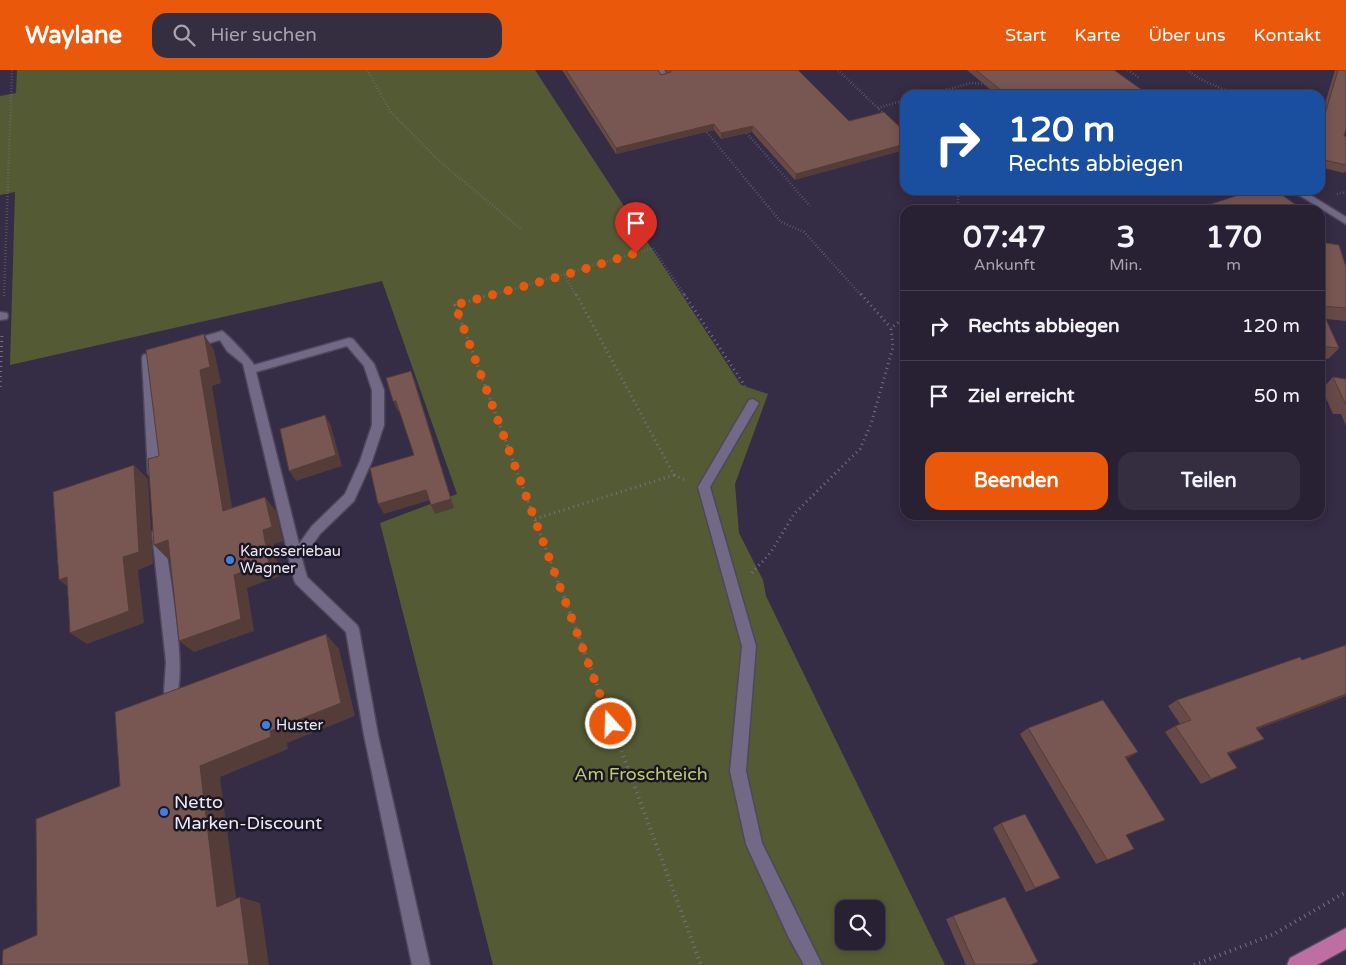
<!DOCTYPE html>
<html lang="de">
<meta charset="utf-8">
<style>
:root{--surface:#282134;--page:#342e40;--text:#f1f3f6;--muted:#a5a3ac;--line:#443e4f;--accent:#ea580c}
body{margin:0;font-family:"Varela Round",sans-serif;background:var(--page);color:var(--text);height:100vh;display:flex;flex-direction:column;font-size:19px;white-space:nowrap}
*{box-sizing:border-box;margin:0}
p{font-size:16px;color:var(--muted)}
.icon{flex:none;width:28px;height:28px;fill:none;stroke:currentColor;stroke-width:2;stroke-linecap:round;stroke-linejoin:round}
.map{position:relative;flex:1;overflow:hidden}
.details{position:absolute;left:900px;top:135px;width:425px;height:315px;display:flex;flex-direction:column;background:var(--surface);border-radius:15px;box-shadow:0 2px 12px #0003,0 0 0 1px var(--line)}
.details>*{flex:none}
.banner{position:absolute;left:900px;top:20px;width:425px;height:105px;border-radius:15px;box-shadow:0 2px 12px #0003,0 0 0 1px var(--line);background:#1a4fa0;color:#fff;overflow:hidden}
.tools{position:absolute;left:835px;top:830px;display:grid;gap:10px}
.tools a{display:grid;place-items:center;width:50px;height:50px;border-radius:10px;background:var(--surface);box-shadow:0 2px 12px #0003,0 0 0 1px var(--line);font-size:25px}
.pin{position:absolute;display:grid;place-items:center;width:42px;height:42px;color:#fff;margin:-51px -21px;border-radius:50% 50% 50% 0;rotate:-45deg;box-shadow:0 0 5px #0007}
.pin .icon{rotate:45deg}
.me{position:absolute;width:55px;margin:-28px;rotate:340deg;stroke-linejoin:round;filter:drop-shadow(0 0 4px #0008)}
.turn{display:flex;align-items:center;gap:18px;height:105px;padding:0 25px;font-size:22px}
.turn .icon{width:65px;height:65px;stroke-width:2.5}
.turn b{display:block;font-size:35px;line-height:42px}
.eta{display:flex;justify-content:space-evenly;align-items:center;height:85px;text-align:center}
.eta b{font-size:30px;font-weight:700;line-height:35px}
.action{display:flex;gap:10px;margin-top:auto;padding:10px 25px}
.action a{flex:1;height:58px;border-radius:15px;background:var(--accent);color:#fff;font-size:20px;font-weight:700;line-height:58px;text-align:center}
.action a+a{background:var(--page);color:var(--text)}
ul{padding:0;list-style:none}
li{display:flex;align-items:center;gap:15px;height:70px;padding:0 25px;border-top:1px solid var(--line)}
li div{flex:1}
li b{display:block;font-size:19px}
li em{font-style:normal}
header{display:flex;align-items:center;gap:30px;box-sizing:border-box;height:70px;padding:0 25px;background:var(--accent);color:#fff}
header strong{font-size:24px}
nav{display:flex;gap:28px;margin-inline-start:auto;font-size:18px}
.search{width:350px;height:45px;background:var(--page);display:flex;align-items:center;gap:12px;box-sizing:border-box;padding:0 18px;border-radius:15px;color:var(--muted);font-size:19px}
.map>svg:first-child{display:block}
.green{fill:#545b34;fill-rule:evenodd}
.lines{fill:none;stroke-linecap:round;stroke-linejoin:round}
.lane-casing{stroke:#4e475c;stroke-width:3}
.primary-casing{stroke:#4e475c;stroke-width:3}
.path-far2{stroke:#776f86;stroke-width:2.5;stroke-dasharray:0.5 2.5;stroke-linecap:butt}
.path-far1{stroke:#776f86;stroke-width:3;stroke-dasharray:1 4;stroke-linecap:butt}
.path{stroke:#776f86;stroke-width:4;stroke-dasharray:1 4.5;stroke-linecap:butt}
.lane{fill:#726986;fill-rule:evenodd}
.primary{fill:#bd6ea2;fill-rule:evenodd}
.wall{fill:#674a47}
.shaded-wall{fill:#543c39}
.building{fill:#785652;stroke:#543c39}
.route{stroke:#ea580c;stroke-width:9;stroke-dasharray:0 16.2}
.shop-dot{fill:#3f7fe0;stroke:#1b1722;stroke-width:2}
.labels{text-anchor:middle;stroke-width:5;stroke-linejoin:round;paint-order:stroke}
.poi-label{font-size:15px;fill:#ede8f9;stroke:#1b1722;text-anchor:start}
.near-park-label{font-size:18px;fill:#bdcb6f;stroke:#1b1722}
.near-poi-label{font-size:18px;fill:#ede8f9;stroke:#1b1722;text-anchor:start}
</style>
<header>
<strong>Waylane</strong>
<div class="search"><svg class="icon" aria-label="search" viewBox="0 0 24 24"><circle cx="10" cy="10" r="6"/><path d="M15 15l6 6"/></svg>Hier suchen</div>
<nav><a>Start</a><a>Karte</a><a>Über uns</a><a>Kontakt</a></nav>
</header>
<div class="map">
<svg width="1346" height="895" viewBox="0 0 1346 895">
<rect width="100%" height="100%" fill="#352c45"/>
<path class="green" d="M17,0h518l206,315 27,9 -33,90 4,49 24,47 3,16 179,369h-452l-113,-442 77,-29 -75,-213 -372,84 5,-173 -15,3v-99l16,-3zM844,839h32v32h-32z"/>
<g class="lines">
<defs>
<g id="lane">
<polygon points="656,0 664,0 669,7 662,9"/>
<polygon points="1291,120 1302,120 1346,147 1346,154"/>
<polygon points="0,242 7,243 8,246 7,249 0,250"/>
<path d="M222,261c3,1 31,30 32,34l95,-27 4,1 21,25 10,26v35l-12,36 -18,40 -34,33 -18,25 5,18 50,48 2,4 19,106 52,230h-18l-48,-230 -18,-103 -50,-48 -2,-4 -51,-216 -16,-13 -7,-11 -28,8 -5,-4 1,-3zM347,276l17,20 8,24v35l-12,36 -15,33 -33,32 -13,18 -43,-172z"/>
<polygon points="154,282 159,286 153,290 160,403 158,406 150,406 148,403 142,288 143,285"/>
<polygon points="753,329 759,333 710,417 756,576 746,701 762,773 822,895 804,895 788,866 746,774 730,701 742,576 698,417 749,330"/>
<path d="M158,458l4,1 2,4c4,34 24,137 12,164l-5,2 -5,-2 -2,-5 2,-30 -14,-129 2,-4z"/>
</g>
<polygon id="primary" points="1346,858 1346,879 1317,895 1287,895 1290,888"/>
</defs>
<use href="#lane" class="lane-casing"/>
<use href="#primary" class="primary-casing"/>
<g class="path-far2">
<polyline points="367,0 391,42 438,90 521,159"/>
<polyline points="838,0 885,45"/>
<polyline points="1128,0 1139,8"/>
<polyline points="1187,0 1200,9 1236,25"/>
<polyline points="926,25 971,13 986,14"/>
<polyline points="878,38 905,30"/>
<polyline points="705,60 781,152 804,162 862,226"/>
<polyline points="745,61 810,136"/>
<polyline points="958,120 958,140"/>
<polyline points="1337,124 1346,122"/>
<polyline points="565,205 576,226"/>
<polyline points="4,226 12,0"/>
<polyline points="489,226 653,178 685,226"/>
</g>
<g class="path-far1">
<polyline points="494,224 455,235 560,517"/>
<polyline points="684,224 745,316"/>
<polyline points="861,224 891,258"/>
<polyline points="0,317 2,265"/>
<polyline points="674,405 685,410"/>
<polyline points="535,449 674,405 576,224"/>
<polyline points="752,503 771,482 794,444 860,379 871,354 893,277 891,258 905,247"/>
</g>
<g class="path">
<polyline points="560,516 701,895"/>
<polyline points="1194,895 1274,864 1346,822"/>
</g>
<use href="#lane" class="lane"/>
<use href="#primary" class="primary"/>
</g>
<g class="wall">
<polygon points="562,0 658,0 661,5 668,3 666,0 798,0 849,51 795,110 752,62 721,69 714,60 616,84"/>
<polygon points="967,0 1114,0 1149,25 997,25"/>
<polygon points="1335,0 1346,0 1344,66 1346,67 1346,101 1344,103 1320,97 1320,50"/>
<polygon points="1245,120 1275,120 1299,137 1296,140 1195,140 1196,139 1246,123"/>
<polygon points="1320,172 1346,238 1346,251 1326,249 1339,278 1328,289 1320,288"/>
<polygon points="1333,307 1346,309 1346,356 1341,344 1333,344 1322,319"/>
<polygon points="1346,575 1346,626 1257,659 1264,669 1253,674 1227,684 1237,698 1201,714 1165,662 1175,656 1180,654 1168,636 1177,630 1302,590"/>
<polygon points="1028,658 1126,689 1126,766 1134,779 1096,794 1020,664"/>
<polygon points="1001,753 1060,808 1026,822 993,758"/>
<polygon points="1005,827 1030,895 966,895 946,849"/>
</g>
<g class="shaded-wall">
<polygon points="714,54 714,60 616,84 616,78"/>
<polygon points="753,56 752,62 721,69 721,63"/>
<polygon points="905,74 905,80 795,110 796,104"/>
<polygon points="1299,137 1296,140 1288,140"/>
<polygon points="204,264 214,280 221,313 212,316 235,455 223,441 200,300"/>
<polygon points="411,301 415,311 454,438 435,444 431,435"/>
<polygon points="393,331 396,331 401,341 398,342"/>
<polygon points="325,345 331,356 342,396 296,411 289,401"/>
<polygon points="134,395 148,409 153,494 138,500 144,553 87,574 70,563"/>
<polygon points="426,420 430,430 384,444 378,434"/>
<polygon points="265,427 276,441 283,471 274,474 280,506 247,518 254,561 194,582 179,571 234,505 263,460"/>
<polygon points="168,470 182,484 168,489 154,475"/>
<polygon points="67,507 75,522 59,510"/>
<polygon points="326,564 339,579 355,646 287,673 288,679 220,707 238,842 217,837 200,696 270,661"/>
<polygon points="1346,624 1346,626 1245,664 1256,658"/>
<polygon points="1264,669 1253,674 1216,689 1227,683"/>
<polygon points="1138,682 1127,689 1115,693 1125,687"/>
<polygon points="240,827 260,833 269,895 249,895"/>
</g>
<g class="building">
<polygon points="566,0 658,0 661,5 671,2 670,0 798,0 849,51 884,42 905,62 905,74 796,104 753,56 721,63 714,54 616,78"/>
<polygon points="976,0 1114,0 1149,25 1007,25"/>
<polygon points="1338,0 1346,0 1346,59 1344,66 1346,67 1346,95 1320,89 1320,50 1323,51"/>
<polygon points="1254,120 1275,120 1299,137 1288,140 1198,140 1196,139"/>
<polygon points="1320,172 1339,175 1346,197 1346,238 1320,236"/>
<polygon points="1320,246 1325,247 1339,278 1320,276"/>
<polygon points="204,264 210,297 200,300 223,441 265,427 272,457 263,460 269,493 234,505 241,549 179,571 168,470 154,475 148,389 159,386 146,280"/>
<polygon points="411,301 451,429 431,435 426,420 378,434 370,398 414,385 396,331 393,331 386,308"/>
<polygon points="1333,307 1346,309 1346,333 1345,333"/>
<polygon points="325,345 336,385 289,401 280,359"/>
<polygon points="134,395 139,482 123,487 129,541 70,563 67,507 59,510 53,422"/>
<polygon points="326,564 341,633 270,661 271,667 200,696 217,837 240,827 249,895 2,895 3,880 37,865 36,749 120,716 115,642"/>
<polygon points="1346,575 1346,624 1256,658 1264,669 1227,683 1237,698 1211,709 1175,656 1191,650 1177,630 1300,587 1302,590"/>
<polygon points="1103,630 1138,682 1125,687 1165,750 1126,765 1134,779 1107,790 1028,658"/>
<polygon points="1025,744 1060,808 1035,818 1001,753"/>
<polygon points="1005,827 1038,892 1030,895 975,895 953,846"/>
</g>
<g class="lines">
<polyline class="route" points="611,654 455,235 565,205 636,183"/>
</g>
<g class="shop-dot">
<circle cx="230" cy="490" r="5"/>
<circle cx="266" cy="655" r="5"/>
<circle cx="164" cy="742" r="5"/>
</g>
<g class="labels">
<g class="poi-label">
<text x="240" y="486">Karosseriebau<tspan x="240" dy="17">Wagner</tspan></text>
<text x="276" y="660">Huster</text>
</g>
<g class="near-park-label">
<text x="641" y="710">Am Froschteich</text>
</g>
<g class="near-poi-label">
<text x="174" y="738">Netto<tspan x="174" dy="21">Marken-Discount</tspan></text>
</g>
</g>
</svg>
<div class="tools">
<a><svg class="icon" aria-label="search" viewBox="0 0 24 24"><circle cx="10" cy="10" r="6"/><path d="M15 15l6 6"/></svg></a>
</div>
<div class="pin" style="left:636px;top:183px;background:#d93025"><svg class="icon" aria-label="arrive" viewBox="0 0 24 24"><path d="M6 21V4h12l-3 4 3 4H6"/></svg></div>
<svg class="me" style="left:611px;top:654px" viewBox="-20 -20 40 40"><circle r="17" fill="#ea580c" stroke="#fff" stroke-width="3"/><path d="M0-11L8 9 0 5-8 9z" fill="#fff"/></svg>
<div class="banner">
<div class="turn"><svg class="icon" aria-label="right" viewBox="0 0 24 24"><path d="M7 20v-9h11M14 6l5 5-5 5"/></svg><div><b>120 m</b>Rechts abbiegen</div></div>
</div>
<section class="details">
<div class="eta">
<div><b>07:47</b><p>Ankunft</p></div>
<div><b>3</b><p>Min.</p></div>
<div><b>170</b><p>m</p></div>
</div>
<ul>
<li><svg class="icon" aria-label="right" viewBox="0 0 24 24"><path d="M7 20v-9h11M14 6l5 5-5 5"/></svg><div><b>Rechts abbiegen</b></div><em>120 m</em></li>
<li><svg class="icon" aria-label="arrive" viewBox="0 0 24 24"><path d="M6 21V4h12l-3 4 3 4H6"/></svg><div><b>Ziel erreicht</b></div><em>50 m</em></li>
</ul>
<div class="action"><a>Beenden</a><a>Teilen</a></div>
</section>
</div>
